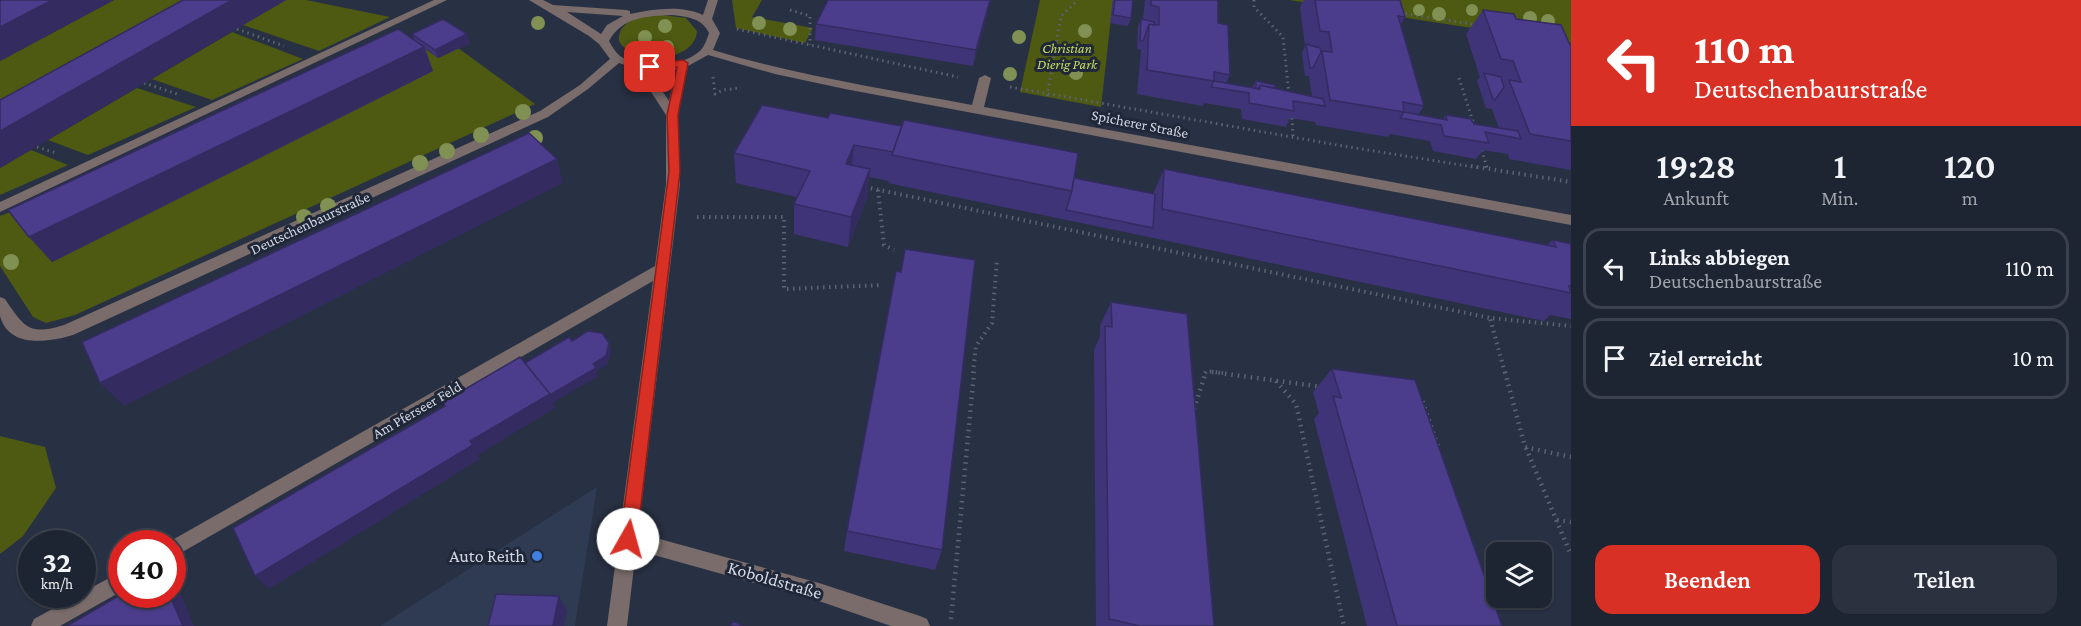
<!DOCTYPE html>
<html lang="de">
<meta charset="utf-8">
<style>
:root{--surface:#1e2532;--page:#2b313e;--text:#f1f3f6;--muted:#a1a5ac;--line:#3c424d;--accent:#d93025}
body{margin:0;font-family:"Crimson Pro",serif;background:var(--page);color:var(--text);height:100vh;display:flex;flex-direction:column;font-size:22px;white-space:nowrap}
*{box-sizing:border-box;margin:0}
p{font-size:20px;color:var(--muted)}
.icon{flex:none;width:33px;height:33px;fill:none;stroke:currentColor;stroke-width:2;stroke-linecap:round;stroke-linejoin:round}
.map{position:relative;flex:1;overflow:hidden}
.side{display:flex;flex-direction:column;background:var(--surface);width:510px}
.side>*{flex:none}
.top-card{background:#d93025;color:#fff;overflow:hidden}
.buttons{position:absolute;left:1486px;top:542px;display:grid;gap:12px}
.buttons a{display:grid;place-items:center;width:66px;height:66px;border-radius:12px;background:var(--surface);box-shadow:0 2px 4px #0004,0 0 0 2px var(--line);font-size:30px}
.speed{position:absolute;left:18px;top:530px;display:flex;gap:12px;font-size:30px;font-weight:700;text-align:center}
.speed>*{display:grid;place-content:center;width:78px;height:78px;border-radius:50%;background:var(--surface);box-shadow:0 2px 4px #0004,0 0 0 2px var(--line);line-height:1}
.speed small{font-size:15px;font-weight:400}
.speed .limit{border:9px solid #d22;background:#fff;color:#111}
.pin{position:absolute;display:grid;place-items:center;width:51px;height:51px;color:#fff;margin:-26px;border-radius:12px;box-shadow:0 3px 9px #0006}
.me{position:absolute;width:66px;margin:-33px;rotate:7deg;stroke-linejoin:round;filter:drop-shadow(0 0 4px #0008)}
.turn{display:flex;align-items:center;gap:21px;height:126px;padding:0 24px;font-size:27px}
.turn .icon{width:78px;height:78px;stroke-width:2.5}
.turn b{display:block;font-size:42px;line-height:51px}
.eta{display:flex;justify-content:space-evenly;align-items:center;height:102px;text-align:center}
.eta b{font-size:36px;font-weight:600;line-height:42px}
.action{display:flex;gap:12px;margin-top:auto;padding:12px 24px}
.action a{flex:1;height:69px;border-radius:18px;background:var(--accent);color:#fff;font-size:24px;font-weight:600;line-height:69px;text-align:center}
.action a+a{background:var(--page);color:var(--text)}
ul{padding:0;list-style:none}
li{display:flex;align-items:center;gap:18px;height:81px;margin:0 12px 9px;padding:0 12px;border:3px solid var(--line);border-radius:18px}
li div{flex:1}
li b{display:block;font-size:22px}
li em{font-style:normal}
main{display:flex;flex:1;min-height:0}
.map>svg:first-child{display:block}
.built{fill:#2f3b52}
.green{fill:#4e5912}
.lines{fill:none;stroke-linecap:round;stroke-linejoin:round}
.path-far2{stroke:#5c6474;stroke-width:3;stroke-dasharray:1.5 4;stroke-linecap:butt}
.path-far1{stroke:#5c6474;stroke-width:4;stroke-dasharray:1.5 4.5;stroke-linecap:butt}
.path{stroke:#5c6474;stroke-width:4.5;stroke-dasharray:1.5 5;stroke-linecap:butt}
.minor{fill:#796c6a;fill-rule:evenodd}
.tree{fill:#819153}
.wall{fill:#403478}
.shaded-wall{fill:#342b61}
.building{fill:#4b3d8b;stroke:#342b61;stroke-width:1.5}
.route{fill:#d93025;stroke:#8d1f18;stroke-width:1.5}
.shop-dot{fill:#3f7fe0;stroke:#1f2739;stroke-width:2}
.labels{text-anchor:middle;stroke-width:6;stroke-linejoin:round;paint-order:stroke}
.far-park-label{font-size:14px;font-style:italic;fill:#c9df60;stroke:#1f2739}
.street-label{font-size:15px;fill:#d1d7e3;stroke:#1f2739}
.near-poi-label{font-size:18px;fill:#d1d7e3;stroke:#1f2739;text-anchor:end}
.near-street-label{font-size:18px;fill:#d1d7e3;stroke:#1f2739}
</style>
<main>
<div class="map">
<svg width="1571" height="626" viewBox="0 0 1571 626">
<rect width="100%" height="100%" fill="#283143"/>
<polygon class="built" points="597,487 575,626 380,626"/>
<g class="green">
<polygon points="114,0 198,0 0,106 0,61"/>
<polygon points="286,0 306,0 390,17 319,51 243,25"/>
<polygon points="732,0 762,0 752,17 813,28 805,43 736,28"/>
<polygon points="1040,0 1113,0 1101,107 1020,92"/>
<polygon points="1289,0 1571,0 1571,43"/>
<path d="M653,14l33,4 11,13c-2,32 -65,35 -78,10 -2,-19 20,-24 34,-27z"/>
<polygon points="232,32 303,59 212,100 152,79"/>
<polygon points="421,46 438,58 458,48 535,104 75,315 46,323 33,317 0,266 0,216 13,211 52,262 432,71"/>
<polygon points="137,88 196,107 88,155 48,140"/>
<polygon points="31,150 68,165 0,195 0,168"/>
<polygon points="0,436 45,447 56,488 23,536 0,554"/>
</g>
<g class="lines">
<g class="path-far2">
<polyline points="1254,0 1254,7 1283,37 1289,95"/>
<polyline points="790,10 810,16 810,45"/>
<polyline points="1400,13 1478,25"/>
<polyline points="237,29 284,46"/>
<polyline points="737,29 958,77"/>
<polyline points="713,77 715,94 723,90 741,88"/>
<polyline points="1459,78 1475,128"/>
<polyline points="144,83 180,95"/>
<polyline points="1010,87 1337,145 1480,168"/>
<polyline points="1047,96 1061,16 1078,0"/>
<polyline points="1292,118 1293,137"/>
<polyline points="37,147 56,153"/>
<polyline points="1482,150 1487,168"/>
</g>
<g class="path-far1">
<polyline points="1471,166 1571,182"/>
<polyline points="1486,166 1487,169"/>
<polyline points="865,187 1490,318"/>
<polyline points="878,190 884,245 894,250"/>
<polyline points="697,217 784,217 784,289 882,285"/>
<polyline points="973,373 976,346 992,323 997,259"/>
<polyline points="1205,373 1206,371 1223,373"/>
<polyline points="1505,373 1490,318 1571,326"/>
</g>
<g class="path">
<polyline points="1212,372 1323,387"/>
<polyline points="1505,372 1525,447 1571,457"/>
<polyline points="1276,381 1296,404 1344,626"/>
<polyline points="1417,399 1422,400 1438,447"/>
<polyline points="1194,409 1206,372"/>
<polyline points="1526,448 1571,555"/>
<polyline points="1557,520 1571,522"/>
<polyline points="951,619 974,372"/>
</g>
<g class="minor">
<polygon points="434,0 447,0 0,212 0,202"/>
<path d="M529,0h14l10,5 73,5 4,1v3c24,-5 51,-9 73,1l5,-15h10l-6,19 8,14 -7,17c85,26 172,39 259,55l7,-27 6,-3 6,3 -7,29 587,108v10l-726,-136 -70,-15 -67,-19 -20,11 -10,49 2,69 -42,349 181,50 101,33 7,3 3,7h-39l-72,-25 -183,-51 -9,76h-20l46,-345 -481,277v-15h-5l488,-277 11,-82v-69l-30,-46 -17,-6 -31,26 -40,28 -475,218c-24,7 -64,14 -73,-19 0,-5 0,-13 0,-19l5,2c19,28 24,37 59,26l476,-214 40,-26 30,-26 -11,-15 -10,-8zM567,12l56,4 -16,9 -6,9zM672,15c16,2 30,3 37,18 -2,6 -4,12 -8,17 -19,18 -59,20 -81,6 -5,-4 -8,-10 -11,-15 13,-24 38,-25 63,-26zM676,69l-7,32 -20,-30z"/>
<polygon points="122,571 122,591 60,626 31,626 34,619"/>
</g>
</g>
<g class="tree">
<circle cx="1419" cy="10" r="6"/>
<circle cx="1472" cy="10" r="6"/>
<circle cx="1439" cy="14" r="7"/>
<circle cx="1530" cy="18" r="7"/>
<circle cx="1548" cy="21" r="7"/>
<circle cx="538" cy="23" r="7"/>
<circle cx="759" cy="23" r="7"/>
<circle cx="665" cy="26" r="7"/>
<circle cx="790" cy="29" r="7"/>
<circle cx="1085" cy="31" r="7"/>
<circle cx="645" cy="37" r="7"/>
<circle cx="1019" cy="37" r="7"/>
<circle cx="667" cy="47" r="7"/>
<circle cx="1076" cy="73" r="7"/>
<circle cx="1010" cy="74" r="7"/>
<circle cx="523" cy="112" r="8"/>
<circle cx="481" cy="135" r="8"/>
<circle cx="535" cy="138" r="8"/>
<circle cx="447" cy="151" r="8"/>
<circle cx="420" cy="163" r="8"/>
<circle cx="328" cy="206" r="8"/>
<circle cx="304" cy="217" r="8"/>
<circle cx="11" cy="262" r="8"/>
</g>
<g class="wall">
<polygon points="828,0 991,0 973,66 815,40 816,24"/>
<polygon points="1113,0 1133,0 1131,18 1128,26 1110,23"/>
<polygon points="1145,0 1218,0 1218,23 1230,75 1226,83 1252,88 1256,81 1275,88 1312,96 1309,76 1305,76 1302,53 1305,46 1300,7 1304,0 1400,0 1405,17 1401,24 1424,106 1418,115 1443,119 1446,115 1474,124 1499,128 1492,109 1486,108 1477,81 1480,77 1466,34 1483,10 1516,19 1571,47 1571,170 1509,159 1508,154 1483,150 1476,159 1433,151 1430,141 1390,134 1388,137 1316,125 1315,122 1290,118 1286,127 1242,119 1241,109 1204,103 1203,106 1137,94 1141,50 1137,49 1138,27 1141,19 1143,19"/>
<polygon points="412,34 467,34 470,43 438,58 425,48 433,71 52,262 415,40"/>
<polygon points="828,118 1074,178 1153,194 1164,169 1547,245 1553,240 1571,244 1571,319 1550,315 1544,321 1149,237 888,183 889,181 869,177 867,198 848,247 794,234 794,204 797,197 736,183 734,153"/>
<polygon points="1111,302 1214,626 1096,626 1094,350 1100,336 1100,326"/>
<polygon points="1332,369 1502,626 1367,626 1314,419 1319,413 1313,392"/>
<polygon points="847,531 942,550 935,570 844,551"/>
</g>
<g class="shaded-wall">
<polygon points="52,0 114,0 0,61 0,27"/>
<polygon points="232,0 286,0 0,168 0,131"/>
<polygon points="990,0 991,0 973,66 976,50"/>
<polygon points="467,34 470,43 438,58 435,50"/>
<polygon points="424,47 433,71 52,262 29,237"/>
<polygon points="854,145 851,174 846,164"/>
<polygon points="557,159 563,183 124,406 100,383"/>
<polygon points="870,169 867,198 848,247 851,217"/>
<polygon points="609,343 611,351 608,364 597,371 598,376 553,403 555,408 478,455 480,459 269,589 255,576 593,364"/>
<polygon points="172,581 176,583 194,626 183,626 169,594 172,594"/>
<polygon points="559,596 567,611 564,626 553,626"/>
</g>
<g class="building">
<polygon points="2,0 52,0 0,27 0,1"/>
<polygon points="183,0 232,0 0,131 0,100"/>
<polygon points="828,0 990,0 976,50 816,24"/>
<polygon points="1115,0 1133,0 1131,18 1113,15"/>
<polygon points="1151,0 1218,0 1218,23 1228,25 1230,75 1214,72 1214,81 1147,70 1149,24 1159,25 1159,7 1151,5"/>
<polygon points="1315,0 1400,0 1405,17 1398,16 1424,106 1403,102 1404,112 1330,100 1322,51 1332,52 1329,32 1320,31"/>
<polygon points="1483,10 1514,14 1516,19 1561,25 1571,47 1571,141 1530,134 1509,80 1521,82 1513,61 1501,59"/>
<polygon points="443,19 467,34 435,50 412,34"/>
<polygon points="1141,19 1154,22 1154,25 1149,24 1143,41 1140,41"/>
<polygon points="398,29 424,47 29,237 8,210"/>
<polygon points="1306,44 1320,48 1321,52 1313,68 1310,68"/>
<polygon points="1484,73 1501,77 1504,87 1495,100 1493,99"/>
<polygon points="1214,81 1260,89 1260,85 1323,99 1325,106 1293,101 1294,111 1249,103 1249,93 1211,87"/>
<polygon points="1256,81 1275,85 1275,88 1260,85 1258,89 1256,88"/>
<polygon points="762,105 828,118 830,113 902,126 893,152 854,145 846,164 870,169 851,217 794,204 810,171 734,153"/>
<polygon points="1404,112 1447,120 1446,115 1471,119 1474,124 1518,131 1521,139 1485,132 1489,143 1444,136 1441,125 1400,118"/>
<polygon points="904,120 1078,153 1072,191 892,155"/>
<polygon points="529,133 557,159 100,383 82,342"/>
<polygon points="1164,169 1556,247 1553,240 1571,244 1571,286 1569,286 1571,293 1162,209"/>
<polygon points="1074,178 1155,194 1153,228 1066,210 1072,191"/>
<polygon points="905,249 975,260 942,550 847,531 896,271 901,272"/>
<polygon points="1111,302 1187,314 1214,626 1140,626 1109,619 1105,326 1112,327"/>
<polygon points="588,331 602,333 609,343 606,356 593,364 596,368 550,395 525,363 569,337 572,341"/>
<polygon points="520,357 550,394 470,441 473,445 255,576 233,528 445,406 443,402"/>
<polygon points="1332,369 1415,380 1502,626 1397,626 1333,396 1341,398"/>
<polygon points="122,594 169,594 183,626 67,626"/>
<polygon points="496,594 559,596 553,626 488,626"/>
<polygon points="733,621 743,626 731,626"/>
</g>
<polygon class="route" points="683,60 688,63 678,115 680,172 637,539 634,545 628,547 622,545 620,539 669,172 667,115 677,67 650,70 645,67 650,64"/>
<circle class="shop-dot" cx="537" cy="556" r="6"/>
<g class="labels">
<g class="far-park-label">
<text x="1067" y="53">Christian<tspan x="1067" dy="16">Dierig Park</tspan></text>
</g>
<g class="street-label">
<text transform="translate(1140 124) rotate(11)" y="5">Spicherer Straße</text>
<text transform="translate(310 223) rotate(-25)" y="5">Deutschenbaurstraße</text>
<text transform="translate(417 410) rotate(-30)" y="5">Am Pferseer Feld</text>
</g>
<g class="near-poi-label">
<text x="525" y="562">Auto Reith</text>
</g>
<g class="near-street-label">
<text transform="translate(775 580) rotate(16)" y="6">Koboldstraße</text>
</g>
</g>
</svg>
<div class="buttons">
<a><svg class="icon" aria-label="layers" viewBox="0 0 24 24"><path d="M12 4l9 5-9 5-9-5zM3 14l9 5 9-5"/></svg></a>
</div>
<div class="speed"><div>32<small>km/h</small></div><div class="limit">40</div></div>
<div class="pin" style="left:650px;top:67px;background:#d93025"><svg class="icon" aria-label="arrive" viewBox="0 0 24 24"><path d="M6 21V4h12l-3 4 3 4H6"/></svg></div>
<svg class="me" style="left:628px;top:539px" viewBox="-20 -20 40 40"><circle r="19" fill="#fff"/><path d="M0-13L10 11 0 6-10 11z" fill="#d93025"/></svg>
</div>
<section class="side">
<div class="top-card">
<div class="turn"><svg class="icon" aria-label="left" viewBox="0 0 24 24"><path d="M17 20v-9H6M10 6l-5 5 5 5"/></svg><div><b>110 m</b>Deutschenbaurstraße</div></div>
</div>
<div class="eta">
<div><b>19:28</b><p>Ankunft</p></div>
<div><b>1</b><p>Min.</p></div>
<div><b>120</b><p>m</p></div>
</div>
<ul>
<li><svg class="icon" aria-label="left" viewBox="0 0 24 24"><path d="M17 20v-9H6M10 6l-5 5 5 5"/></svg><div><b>Links abbiegen</b><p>Deutschenbaurstraße</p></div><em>110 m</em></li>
<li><svg class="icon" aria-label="arrive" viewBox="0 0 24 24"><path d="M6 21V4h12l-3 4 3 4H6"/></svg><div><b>Ziel erreicht</b></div><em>10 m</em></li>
</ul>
<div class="action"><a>Beenden</a><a>Teilen</a></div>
</section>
</main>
